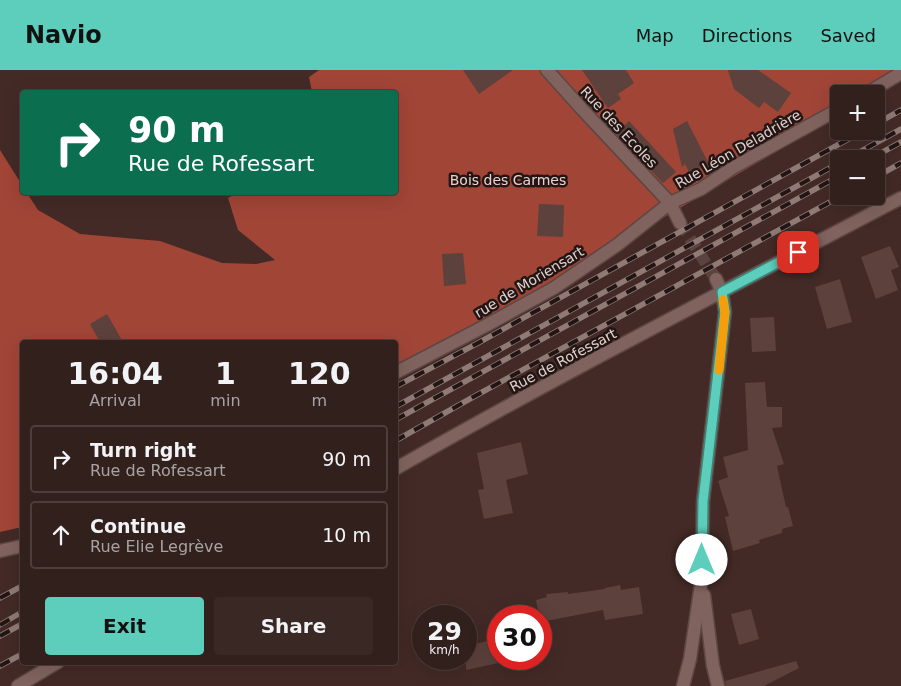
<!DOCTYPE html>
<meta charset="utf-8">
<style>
:root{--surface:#32201c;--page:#3a2825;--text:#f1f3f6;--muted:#a8a3a3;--line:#4d3e3b;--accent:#5ccebb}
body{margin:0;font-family:"DejaVu Sans",sans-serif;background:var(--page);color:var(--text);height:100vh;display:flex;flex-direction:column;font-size:19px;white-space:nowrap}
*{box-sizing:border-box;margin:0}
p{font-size:16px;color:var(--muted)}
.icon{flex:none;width:28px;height:28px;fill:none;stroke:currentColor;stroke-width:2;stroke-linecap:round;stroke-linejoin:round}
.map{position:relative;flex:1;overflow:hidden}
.sheet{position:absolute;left:20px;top:270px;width:378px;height:325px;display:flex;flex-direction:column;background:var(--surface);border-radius:5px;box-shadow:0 5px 20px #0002,0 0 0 1px var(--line)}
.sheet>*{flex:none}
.guide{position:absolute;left:20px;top:20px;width:378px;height:105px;border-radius:5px;box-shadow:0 5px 20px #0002,0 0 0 1px var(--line);background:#0b6e4f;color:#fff;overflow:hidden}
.buttons{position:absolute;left:830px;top:15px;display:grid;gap:10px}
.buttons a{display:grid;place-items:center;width:55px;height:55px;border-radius:5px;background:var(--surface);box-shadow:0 5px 20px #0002,0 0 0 1px var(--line);font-size:25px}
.speed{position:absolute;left:412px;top:535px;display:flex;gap:10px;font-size:25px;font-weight:700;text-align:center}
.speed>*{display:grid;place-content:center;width:65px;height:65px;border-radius:50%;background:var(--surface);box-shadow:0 5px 20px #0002,0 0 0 1px var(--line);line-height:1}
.speed small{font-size:12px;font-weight:400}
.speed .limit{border:8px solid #d22;background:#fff;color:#111}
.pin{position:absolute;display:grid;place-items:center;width:42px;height:42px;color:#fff;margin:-21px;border-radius:10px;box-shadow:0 2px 8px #0006}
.me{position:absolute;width:55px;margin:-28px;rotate:0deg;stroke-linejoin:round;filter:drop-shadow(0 0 4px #0008)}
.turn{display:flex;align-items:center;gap:18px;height:105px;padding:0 25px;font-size:22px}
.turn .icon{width:65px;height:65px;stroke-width:2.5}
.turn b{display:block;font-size:35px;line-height:42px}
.eta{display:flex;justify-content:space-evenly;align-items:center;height:85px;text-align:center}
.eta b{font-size:30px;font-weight:600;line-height:35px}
.cta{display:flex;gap:10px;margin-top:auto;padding:10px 25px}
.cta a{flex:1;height:58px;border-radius:5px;background:var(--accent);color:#111;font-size:20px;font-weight:600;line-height:58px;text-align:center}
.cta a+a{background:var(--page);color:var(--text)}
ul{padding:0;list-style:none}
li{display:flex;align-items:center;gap:15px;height:68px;margin:0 10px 8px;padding:0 15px;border:2px solid var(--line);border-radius:5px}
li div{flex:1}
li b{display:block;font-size:19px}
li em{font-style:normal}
header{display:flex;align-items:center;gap:30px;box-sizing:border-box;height:70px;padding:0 25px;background:var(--accent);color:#111}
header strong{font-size:24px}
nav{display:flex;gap:28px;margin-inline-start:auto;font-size:18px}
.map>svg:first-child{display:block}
.forest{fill:#a14537}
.building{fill:#5c413c}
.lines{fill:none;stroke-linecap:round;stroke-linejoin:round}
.minor-tunnel{stroke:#5b433f;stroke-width:12;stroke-dasharray:12 6;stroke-linecap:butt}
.minor-casing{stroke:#5d4743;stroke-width:15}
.minor{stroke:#80635e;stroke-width:12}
.rail-casing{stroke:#8f7a76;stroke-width:5.5}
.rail{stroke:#221614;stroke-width:4;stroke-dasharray:11;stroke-linecap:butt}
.route-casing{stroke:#3c867a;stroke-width:12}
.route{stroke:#5ccebb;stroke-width:9}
.slow{stroke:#f59e0b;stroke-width:9}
.labels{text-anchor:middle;stroke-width:5;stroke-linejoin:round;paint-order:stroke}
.street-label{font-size:14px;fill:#e1d0cd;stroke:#221614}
.park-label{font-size:14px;fill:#edd1cc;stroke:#221614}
</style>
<header>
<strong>Navio</strong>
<nav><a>Map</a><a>Directions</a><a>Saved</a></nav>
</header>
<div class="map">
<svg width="901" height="616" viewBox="0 0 901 616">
<rect width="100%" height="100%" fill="#432a26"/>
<polygon class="forest" points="319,0 901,0 874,24 839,24 839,45 531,225 395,296 395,272 22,272 22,457 0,462 0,80 22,115 22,122 27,123 38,140 80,164 160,171 222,193 256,194 275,190 238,160 228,128 237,123 395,122 395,22 312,22 309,7"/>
<g class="building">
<polygon points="463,0 513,0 479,24"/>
<polygon points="582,0 626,0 634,13 618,24 621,29 608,38"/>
<polygon points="728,0 758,0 791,23 778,42 764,32 759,38 734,19"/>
<polygon points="629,51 676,102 663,113 616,64"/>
<polygon points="687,51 709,94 690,104 685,94 682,97 673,59"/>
<polygon points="539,134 564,135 563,167 537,166"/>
<polygon points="890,176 899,197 891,200 898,220 876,229 861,187"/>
<polygon points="463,183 466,214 444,216 442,184"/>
<polygon points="840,209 852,252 827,259 815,217"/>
<polygon points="107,244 123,272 100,272 90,254"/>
<polygon points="774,247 776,281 752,282 750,248"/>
<polygon points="765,312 767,337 782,337 782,357 772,358 784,394 777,396 786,437 788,437 793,456 782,459 782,463 759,470 760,473 733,481 725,447 729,446 718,411 728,407 723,387 748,380 745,313"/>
<polygon points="521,372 528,404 506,410 513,443 484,449 478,420 484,419 477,383"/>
<polygon points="620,515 621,520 639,517 643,544 605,550 603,540 541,552 541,546 539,546 536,530 547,527 546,524 568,522 568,524 605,519 605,518"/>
<polygon points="751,539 759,569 739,575 731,544"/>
<polygon points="492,570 498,593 466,600 466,576"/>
<polygon points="796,591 799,598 764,616 726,616 725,611"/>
</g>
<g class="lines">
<polyline class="minor-tunnel" points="680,153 716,209"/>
<defs>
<g id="minor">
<polyline points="547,0 581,38 670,133 680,153"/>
<polyline points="866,24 901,3"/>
<polyline points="395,303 487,255 554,218 617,175 670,133 701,119 734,97 839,39"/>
<path d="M395,399c166,-95 337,-182 506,-271"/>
<polyline points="0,481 22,476"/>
<polyline points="704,525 713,596 718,616"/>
<polyline points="18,616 58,592"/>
<polyline points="683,616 690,589 702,507 703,431 725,242 722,222 716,209"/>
</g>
</defs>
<use href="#minor" class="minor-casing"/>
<use href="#minor" class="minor"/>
<defs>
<g id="rail">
<polyline points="876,54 901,40"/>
<polyline points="847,89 901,59"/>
<polyline points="870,89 901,72"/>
<polyline points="876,107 901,93"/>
<polyline points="395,317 478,273 863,61"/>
<polyline points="395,337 839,93"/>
<polyline points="395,350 839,106"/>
<polyline points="395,371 475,326 841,126"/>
<polyline points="0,528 22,516"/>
<polyline points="0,555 22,542"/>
<polyline points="0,566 22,554"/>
<polyline points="0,596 22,584"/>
</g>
</defs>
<use href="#rail" class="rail-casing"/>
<use href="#rail" class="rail"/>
</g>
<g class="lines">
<defs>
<polyline id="route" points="702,490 703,431 725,242 722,222 798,182"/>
</defs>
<use href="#route" class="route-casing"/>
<use href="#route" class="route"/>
<polyline class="slow" points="719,300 725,242 723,230"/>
</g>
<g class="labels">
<g class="street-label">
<text transform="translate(619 57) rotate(47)" y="5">Rue des Ecoles</text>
<text transform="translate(738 79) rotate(-30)" y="5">Rue Léon Deladrière</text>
<text transform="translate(529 212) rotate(-31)" y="5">rue de Moriensart</text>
<text transform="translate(563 290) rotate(-28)" y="5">Rue de Rofessart</text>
</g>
<g class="park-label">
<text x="508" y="115">Bois des Carmes</text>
</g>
</g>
</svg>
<div class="buttons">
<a>+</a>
<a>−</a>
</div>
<div class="speed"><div>29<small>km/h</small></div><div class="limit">30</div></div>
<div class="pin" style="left:798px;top:182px;background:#d93025"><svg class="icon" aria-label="arrive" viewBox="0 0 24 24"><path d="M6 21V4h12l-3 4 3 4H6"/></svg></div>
<svg class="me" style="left:702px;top:490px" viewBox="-20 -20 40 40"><circle r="19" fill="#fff"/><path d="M0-13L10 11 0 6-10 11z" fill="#5ccebb"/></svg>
<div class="guide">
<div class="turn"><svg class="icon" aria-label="right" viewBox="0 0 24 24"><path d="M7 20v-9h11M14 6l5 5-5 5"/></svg><div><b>90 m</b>Rue de Rofessart</div></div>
</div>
<section class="sheet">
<div class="eta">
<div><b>16:04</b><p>Arrival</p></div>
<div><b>1</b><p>min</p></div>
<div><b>120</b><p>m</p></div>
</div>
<ul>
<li><svg class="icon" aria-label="right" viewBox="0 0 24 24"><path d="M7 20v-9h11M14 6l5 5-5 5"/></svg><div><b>Turn right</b><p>Rue de Rofessart</p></div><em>90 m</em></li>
<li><svg class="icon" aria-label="ahead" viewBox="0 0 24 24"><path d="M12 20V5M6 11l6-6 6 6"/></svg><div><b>Continue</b><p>Rue Elie Legrève</p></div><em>10 m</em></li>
</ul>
<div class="cta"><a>Exit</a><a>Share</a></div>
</section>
</div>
